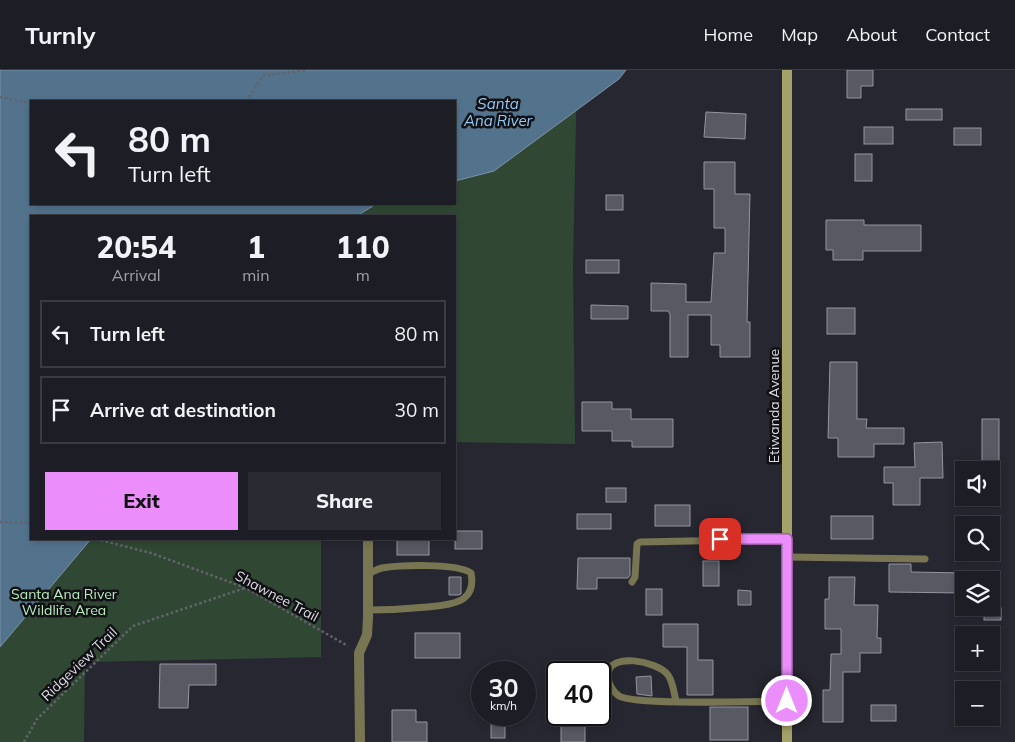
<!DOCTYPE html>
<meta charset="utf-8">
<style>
:root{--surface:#1d1d25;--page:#2a2a32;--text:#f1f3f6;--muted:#a0a2a7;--line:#3b3b42;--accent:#eb8dfb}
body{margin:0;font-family:Mulish,sans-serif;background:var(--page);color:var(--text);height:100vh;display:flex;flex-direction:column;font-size:19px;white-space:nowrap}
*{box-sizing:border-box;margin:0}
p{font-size:16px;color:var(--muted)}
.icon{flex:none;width:28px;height:28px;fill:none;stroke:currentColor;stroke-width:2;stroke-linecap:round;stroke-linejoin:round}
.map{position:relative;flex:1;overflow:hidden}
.panel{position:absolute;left:30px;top:145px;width:426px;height:325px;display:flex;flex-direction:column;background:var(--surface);border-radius:0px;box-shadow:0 2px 8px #0003,0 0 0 1px var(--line)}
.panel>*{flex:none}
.top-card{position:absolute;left:30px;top:30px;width:426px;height:105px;border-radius:0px;box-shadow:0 2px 8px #0003,0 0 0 1px var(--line);background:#1d1d25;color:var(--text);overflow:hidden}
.tools{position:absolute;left:955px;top:391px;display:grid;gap:10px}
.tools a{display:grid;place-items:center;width:45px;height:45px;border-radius:0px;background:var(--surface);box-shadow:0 2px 8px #0003,0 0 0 1px var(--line);font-size:25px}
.speed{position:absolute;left:471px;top:591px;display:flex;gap:10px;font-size:25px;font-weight:700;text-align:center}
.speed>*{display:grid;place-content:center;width:65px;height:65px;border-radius:50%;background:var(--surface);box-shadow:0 2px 8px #0003,0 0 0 1px var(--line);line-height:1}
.speed small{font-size:12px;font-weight:400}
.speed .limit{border:2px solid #111;border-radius:8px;background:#fff;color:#111}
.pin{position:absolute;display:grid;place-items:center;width:42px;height:42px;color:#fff;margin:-21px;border-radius:10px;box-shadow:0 2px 8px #0006}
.me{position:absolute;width:55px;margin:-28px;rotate:0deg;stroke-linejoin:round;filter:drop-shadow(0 0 4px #0008)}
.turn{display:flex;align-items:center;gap:18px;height:105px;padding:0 15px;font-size:22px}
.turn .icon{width:65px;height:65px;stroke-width:2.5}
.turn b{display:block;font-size:35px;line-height:42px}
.eta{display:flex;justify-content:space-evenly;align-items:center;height:85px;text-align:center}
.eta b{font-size:30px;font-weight:800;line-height:35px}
.button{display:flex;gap:10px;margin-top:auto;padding:10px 15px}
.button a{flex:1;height:58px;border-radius:0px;background:var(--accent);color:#111;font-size:20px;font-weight:800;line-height:58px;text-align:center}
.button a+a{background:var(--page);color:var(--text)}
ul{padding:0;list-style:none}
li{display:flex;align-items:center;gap:15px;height:68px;margin:0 10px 8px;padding:0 5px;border:2px solid var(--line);border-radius:0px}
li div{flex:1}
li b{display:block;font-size:19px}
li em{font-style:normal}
header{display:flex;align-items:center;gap:30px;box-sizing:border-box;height:70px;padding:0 25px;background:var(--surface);border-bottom:1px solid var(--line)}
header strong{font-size:24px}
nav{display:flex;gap:28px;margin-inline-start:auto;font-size:18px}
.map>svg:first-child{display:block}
.green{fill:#304833;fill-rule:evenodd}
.water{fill:#53738d;stroke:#7c93a7}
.building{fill:#595964;stroke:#9595a1}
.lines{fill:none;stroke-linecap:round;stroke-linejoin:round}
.path{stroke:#63636c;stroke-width:2.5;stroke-dasharray:2.5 2.5;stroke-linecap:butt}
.lane{stroke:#787652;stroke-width:7}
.street{stroke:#787652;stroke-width:10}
.secondary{stroke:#a5a268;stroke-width:10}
.route-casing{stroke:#995ca3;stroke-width:12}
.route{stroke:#eb8dfb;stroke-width:9}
.labels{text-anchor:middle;stroke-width:5;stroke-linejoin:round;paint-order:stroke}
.street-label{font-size:14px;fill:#dddde4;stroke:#111015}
.park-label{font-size:14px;fill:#b8eebe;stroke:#111015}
.water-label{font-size:15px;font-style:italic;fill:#93caf7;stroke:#111015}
</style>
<header>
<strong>Turnly</strong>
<nav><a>Home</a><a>Map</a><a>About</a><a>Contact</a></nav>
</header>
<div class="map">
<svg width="1015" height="672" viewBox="0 0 1015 672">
<rect width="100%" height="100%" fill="#272731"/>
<path class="green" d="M0,0h577l-4,198 2,176 -120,-2v-226h-424v323h290v118l-236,5 -1,80h-84zM31,31h424v103h-424z"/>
<polygon class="water" points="0,0 626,0 619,9 494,101 455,111 455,31 31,31 31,134 376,134 357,146 31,146 31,469 91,469 0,577"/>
<g class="building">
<polygon points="847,0 873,0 873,16 861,16 861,28 847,28"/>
<rect x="906" y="39" width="36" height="11"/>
<polygon points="706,42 746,44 745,69 704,67"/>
<rect x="864" y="57" width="29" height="17"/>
<rect x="954" y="58" width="27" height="17"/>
<rect x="855" y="84" width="17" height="27"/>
<polygon points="704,92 735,92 735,124 750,124 747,252 750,252 750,287 720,287 720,275 711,275 711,245 688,245 688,287 670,287 670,244 668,241 651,241 651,213 686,214 686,232 711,232 714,183 725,183 725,158 714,158 714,119 704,119"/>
<rect x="606" y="125" width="17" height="15"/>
<polygon points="826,150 864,150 864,155 921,155 921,181 863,181 863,190 833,190 833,180 826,180"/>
<rect x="586" y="190" width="33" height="13"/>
<polygon points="591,235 628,236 628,249 591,249"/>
<rect x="827" y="238" width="28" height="26"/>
<polygon points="830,292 857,292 857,349 867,349 866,358 904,358 904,374 874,374 874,387 838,387 838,368 828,368"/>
<polygon points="582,332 612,332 612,339 631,339 631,349 673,349 673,377 632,377 632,371 612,371 612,361 582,361"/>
<rect x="982" y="349" width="17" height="46"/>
<polygon points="942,372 943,408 920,408 920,435 893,435 893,413 884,413 884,397 915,397 914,373"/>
<rect x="606" y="418" width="20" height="14"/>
<rect x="655" y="435" width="35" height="21"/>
<rect x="577" y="444" width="34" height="15"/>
<rect x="831" y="446" width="42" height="23"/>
<rect x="455" y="461" width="27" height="18"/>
<rect x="397" y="469" width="32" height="16"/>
<polygon points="578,488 630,488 630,505 628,508 597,508 597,519 577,519"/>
<rect x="703" y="491" width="16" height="25"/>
<polygon points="889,494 911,494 911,502 964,503 964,523 889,522"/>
<polygon points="449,507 461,507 461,524 458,525 449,525"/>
<polygon points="829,507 855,507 854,535 878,535 877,568 881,568 881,583 860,583 860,602 843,602 843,652 823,652 823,620 830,620 831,584 841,584 841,559 825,559 825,529 829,529"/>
<rect x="646" y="519" width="16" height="26"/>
<polygon points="738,520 751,521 751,535 738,535"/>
<rect x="984" y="538" width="17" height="12"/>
<polygon points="663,554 698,554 698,590 713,590 713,625 687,625 687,577 663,577"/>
<rect x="415" y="563" width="45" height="25"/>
<polygon points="160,594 216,594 216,615 189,615 188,638 159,638"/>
<polygon points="651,606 652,626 637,624 636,607"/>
<rect x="871" y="635" width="25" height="16"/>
<rect x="710" y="637" width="38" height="33"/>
<polygon points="392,640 416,640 416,652 427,652 427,672 392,672"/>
<rect x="491" y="645" width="14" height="23"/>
<rect x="561" y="645" width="24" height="27"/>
</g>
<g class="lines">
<g class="path">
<polyline points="0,27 31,33"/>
<polyline points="246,31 263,6 307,0"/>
<polyline points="0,452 31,453"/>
<polyline points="96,469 151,483 246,518 348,576"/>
<polyline points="24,672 37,649 133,556 245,518"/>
</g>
<g class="lane">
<polyline points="787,487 925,489"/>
<path d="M368,504c5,-2 9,-5 14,-6 18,-3 75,-5 89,5 6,31 -22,32 -44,34 -20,2 -39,3 -59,3"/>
<polyline points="632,512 635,507 637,474 640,472 787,469"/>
<path d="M676,631c-2,-8 -3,-19 -8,-26 -10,-14 -61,-24 -60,1 0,7 5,16 11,20 17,10 141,5 168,5"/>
</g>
<polyline class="street" points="360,672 359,583 367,565 368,548 368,469"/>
<polyline class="secondary" points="787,0 787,672"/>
</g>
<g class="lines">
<defs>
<polyline id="route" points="720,469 787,469 787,631"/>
</defs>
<use href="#route" class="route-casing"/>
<use href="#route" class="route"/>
</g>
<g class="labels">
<g class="street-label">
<text transform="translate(774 336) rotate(-90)" y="5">Etiwanda Avenue</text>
<text transform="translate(277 526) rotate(28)" y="5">Shawnee Trail</text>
<text transform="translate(79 594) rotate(-44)" y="5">Ridgeview Trail</text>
</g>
<g class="park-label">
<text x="64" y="529">Santa Ana River<tspan x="64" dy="16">Wildlife Area</tspan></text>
</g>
<g class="water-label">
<text x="498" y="39">Santa<tspan x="498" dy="17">Ana River</tspan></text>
</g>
</g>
</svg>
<div class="tools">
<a><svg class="icon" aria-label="sound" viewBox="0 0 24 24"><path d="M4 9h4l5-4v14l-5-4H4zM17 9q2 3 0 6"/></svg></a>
<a><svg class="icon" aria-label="search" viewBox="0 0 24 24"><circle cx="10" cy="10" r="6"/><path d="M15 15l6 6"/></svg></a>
<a><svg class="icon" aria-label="layers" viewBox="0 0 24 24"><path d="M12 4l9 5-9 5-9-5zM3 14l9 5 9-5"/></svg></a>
<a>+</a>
<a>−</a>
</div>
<div class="speed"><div>30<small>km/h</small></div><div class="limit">40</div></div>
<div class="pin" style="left:720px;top:469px;background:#d93025"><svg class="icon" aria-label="arrive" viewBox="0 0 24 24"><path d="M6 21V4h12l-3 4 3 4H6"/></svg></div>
<svg class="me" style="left:787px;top:631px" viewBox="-20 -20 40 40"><circle r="17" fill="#eb8dfb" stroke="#fff" stroke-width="3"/><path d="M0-11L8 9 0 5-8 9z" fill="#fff"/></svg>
<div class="top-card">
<div class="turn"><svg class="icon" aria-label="left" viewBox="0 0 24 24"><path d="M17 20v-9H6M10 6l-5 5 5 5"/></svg><div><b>80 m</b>Turn left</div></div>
</div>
<section class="panel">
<div class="eta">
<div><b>20:54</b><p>Arrival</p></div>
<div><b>1</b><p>min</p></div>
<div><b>110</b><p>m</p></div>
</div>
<ul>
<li><svg class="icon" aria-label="left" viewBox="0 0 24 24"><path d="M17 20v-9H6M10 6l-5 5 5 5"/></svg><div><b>Turn left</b></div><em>80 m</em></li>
<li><svg class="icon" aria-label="arrive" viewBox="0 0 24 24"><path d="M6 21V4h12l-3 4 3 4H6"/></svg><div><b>Arrive at destination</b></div><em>30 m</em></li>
</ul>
<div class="button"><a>Exit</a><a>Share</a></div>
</section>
</div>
